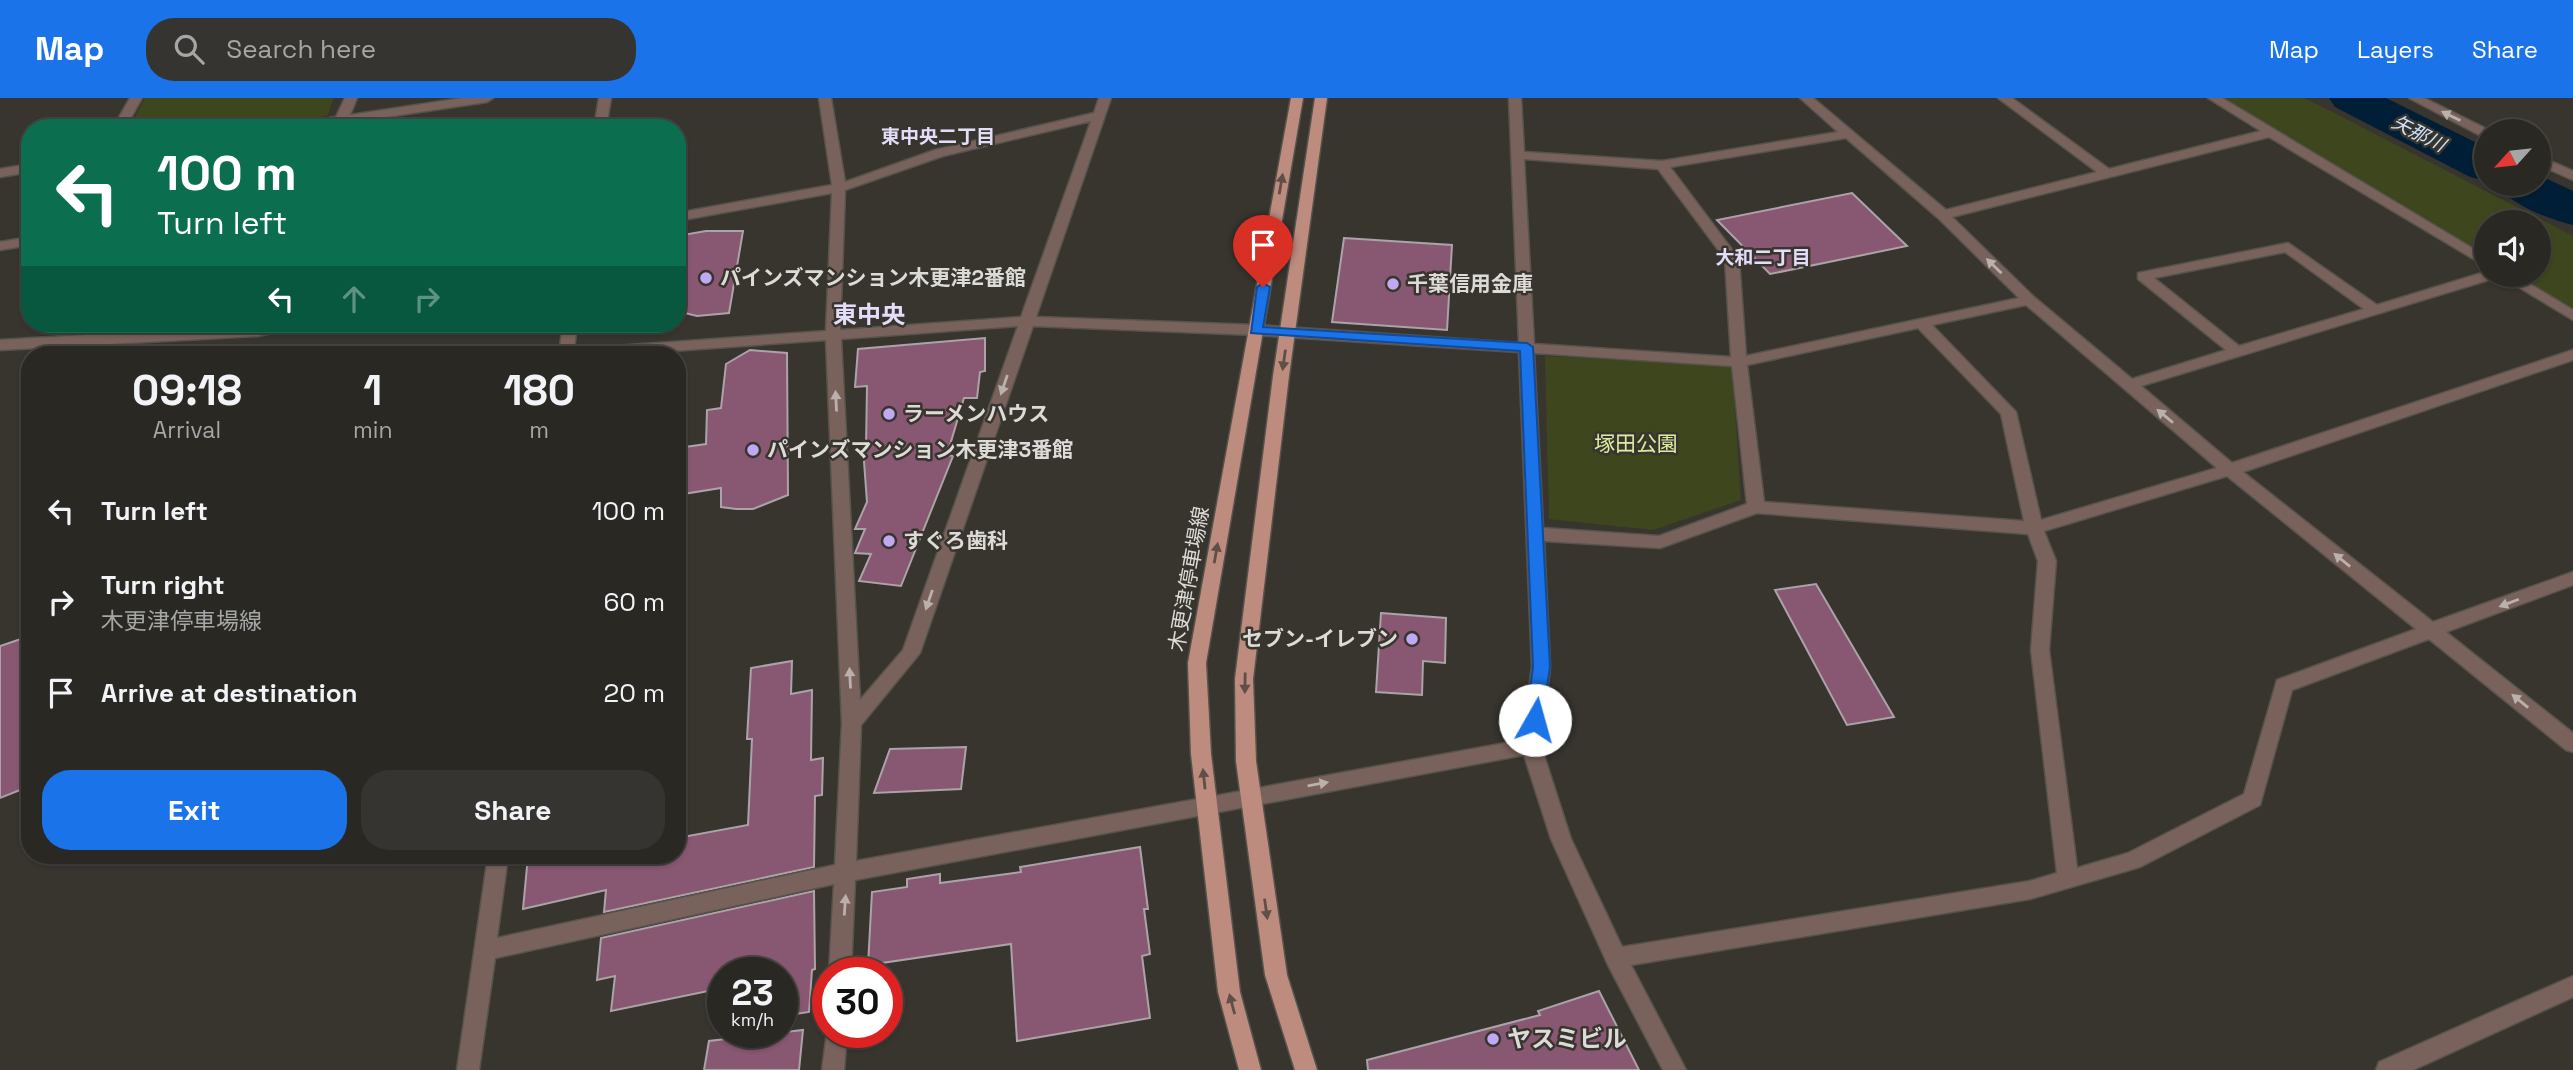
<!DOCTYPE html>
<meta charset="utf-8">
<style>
:root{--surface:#2a2823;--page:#363430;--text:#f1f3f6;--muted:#a5a6a6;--line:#464441;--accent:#1a73e8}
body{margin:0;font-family:"Space Grotesk","Noto Sans JP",sans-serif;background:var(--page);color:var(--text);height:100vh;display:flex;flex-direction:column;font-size:26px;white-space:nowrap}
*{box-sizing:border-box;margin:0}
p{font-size:23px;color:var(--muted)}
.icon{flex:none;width:38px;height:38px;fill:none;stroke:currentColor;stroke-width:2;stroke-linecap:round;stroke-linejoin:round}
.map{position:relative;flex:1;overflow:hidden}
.panel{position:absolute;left:21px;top:248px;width:665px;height:518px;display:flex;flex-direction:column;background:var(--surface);border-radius:28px;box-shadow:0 2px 5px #0004,0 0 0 2px var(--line)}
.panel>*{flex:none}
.hud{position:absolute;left:21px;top:21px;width:665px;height:214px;border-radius:28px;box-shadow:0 2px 5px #0004,0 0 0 2px var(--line);background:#0b6e4f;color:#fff;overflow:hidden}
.needle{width:46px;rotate:243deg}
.controls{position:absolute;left:2474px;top:21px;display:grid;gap:14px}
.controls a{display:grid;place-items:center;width:77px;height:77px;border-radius:50%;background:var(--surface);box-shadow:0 2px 5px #0004,0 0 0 2px var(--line);font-size:35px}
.speed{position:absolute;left:707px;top:859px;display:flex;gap:14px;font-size:35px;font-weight:700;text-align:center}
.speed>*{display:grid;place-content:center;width:91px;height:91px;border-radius:50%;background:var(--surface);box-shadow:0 2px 5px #0004,0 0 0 2px var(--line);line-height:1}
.speed small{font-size:18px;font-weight:400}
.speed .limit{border:10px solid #d22;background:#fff;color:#111}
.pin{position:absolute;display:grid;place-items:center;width:60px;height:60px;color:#fff;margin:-72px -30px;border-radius:50% 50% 50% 0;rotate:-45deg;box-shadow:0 0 7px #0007}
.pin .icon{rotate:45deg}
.me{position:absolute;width:77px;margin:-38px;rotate:7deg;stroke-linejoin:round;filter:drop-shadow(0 0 5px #0008)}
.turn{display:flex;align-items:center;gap:24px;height:147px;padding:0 21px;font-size:32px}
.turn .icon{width:91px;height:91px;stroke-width:2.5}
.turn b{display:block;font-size:49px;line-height:60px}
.lanes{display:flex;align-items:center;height:66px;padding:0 21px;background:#0003;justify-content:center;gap:35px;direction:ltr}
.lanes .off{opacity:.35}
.eta{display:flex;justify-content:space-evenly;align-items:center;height:119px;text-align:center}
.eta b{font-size:42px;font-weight:700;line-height:49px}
.action{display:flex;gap:14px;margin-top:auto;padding:14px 21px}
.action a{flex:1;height:80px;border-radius:28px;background:var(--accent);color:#fff;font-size:28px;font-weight:700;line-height:80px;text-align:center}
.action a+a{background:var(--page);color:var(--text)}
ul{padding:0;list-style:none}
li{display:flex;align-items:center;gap:21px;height:91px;padding:0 21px}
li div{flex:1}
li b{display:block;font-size:26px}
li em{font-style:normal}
header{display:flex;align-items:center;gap:42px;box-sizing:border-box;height:98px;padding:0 35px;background:var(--accent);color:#fff}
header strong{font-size:33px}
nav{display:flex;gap:38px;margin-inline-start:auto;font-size:24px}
.search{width:490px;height:63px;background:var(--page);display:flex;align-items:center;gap:18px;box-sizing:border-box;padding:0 24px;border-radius:28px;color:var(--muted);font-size:26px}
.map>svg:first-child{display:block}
.green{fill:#3e461e}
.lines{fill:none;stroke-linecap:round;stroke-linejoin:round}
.river{fill:#001e36;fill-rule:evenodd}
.building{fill:#885772;stroke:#aba3a7;stroke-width:2}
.minor-casing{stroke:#56534d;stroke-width:3}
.major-casing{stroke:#56534d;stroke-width:3}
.minor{fill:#7a625c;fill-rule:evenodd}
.major{fill:#bd8c7f;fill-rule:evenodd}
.oneway{fill:#bab1ac}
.oneway2{fill:#604f47}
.route{fill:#1a73e8;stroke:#114b97;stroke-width:2}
.poi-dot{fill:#bfa9f4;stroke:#38352f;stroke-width:2.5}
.labels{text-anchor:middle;stroke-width:5;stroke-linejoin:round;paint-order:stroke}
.far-water-label{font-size:19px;font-style:italic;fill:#cce5fc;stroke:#38352f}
.far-neighbourhood-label{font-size:19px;font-weight:bold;fill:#e4ddfa;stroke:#38352f}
.poi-label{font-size:21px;font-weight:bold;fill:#dddbd7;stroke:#38352f;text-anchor:start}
.park-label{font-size:21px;fill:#dced9d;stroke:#38352f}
.street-label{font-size:21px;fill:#dddbd7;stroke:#38352f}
.quarter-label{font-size:24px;font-weight:bold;fill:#e4ddfa;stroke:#38352f}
.near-poi-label{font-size:24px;font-weight:bold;fill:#dddbd7;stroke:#38352f;text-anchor:start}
</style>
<header>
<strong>Map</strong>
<div class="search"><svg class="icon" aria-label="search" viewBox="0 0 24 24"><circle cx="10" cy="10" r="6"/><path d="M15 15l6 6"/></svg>Search here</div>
<nav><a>Map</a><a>Layers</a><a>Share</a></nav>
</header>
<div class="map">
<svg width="2573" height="972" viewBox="0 0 2573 972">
<rect width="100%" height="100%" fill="#38352f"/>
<g class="green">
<polygon points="145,0 334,0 327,18 251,30 129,30"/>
<polygon points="2223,0 2305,0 2573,138 2573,212 2514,177 2539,177 2539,124 2487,124 2487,160"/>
<polygon points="1545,258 1732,268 1741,402 1653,432 1549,421"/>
</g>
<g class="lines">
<g class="river">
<polygon points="2329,0 2386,0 2487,50 2487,83 2470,79 2335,9"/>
<path d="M2539,77l34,16v34c-25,-6 -62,-20 -77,-41h43z"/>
</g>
</g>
<g class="building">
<polygon points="1852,95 1907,148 1770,176 1717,122"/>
<polygon points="706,133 743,133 729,215 697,218 677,213 677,138"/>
<polygon points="1344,140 1452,147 1447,232 1332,224"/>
<polygon points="985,240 985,273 980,274 977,300 964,300 947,357 953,358 901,488 859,483 871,456 855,455 865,431 855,431 867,404 863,350 866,350 867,288 855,289 858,251"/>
<polygon points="750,252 787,255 788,397 753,411 736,411 721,409 721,390 677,397 677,350 706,346 707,312 721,310 726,266"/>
<polygon points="1816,486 1894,619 1847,627 1775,492"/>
<polygon points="1381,515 1446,520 1445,565 1423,563 1422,597 1376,594"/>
<polygon points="30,538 30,688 0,700 0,548"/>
<polygon points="792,563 791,596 812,592 811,662 823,660 822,697 815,698 814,769 604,814 606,792 523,811 528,758 677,758 677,740 748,727 752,641 747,641 751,570"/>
<polygon points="966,649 961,691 874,695 890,651"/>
<polygon points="1140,749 1148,811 1144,811 1150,856 1142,858 1150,920 1017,943 1011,846 868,867 872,794 907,789 907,781 940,776 940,785 1021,774 1020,769"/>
<polygon points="814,793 815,871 812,872 809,914 782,918 782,875 723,875 723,890 611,913 615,878 597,882 601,840"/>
<polygon points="1599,893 1639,972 1368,972 1367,962 1540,917 1538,913"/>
<polygon points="803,932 799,972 704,972 709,943"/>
</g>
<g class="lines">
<defs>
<g id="minor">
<polygon points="130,0 142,0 125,30 113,30"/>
<polygon points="345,0 357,0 350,17 463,0 493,0 487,4 346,25 344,30 332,30 333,27 286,30 292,26 336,19"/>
<polygon points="599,0 611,0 606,30 594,30"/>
<path d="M819,0h12l14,84 90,-32 159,-37 5,-15h12l-75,219 220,8 263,18 -10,-245h12l3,54 138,9 176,-29 -38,-34h13l133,112 151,-38 -99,-74h14l97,71 152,-38 -53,-33h14l265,159v10l-218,-130 -317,80 82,80 98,82 94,-29 -88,-71v-6l150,-30 89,62 108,-33 2,3h10l-2,3 -354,108 91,77 341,-113v10l-330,112 190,150 140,-50v13l-127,47 127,101v19l-7,-2 -137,-111 -137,51 -32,115 -120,62 -110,32 -399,66 55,105h-23l-55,-105 -57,-126 -27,-84 -669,125 -4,93h-22l5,-89 -339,74 -16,112h-22l31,-214h20l-11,82 338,-73 7,-142 -16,-383 -212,15h-55l4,-31h14l-3,25 252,-18 6,-138 -155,28v-8l155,-28zM1091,23l-70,196 -181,13 5,-140 98,-34zM1846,40l92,80 81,80 -273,58 -7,-97 -69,-92zM1524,61l134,10 67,90 6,98 -197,-13zM2285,154l79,57 -125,37 -85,-68zM2026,207l191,163 -176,52 -25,-108 -84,-87zM1018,228l-115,324 -43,50 -19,-361zM1033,228l223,9 263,17 13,315 -10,73 -666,121 5,-136 59,-72zM1918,230l83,86 23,107 -260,-19 -17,-137zM1534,255l198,13 15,138 -88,32 -116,-8zM2227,378l189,153 -139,51 -33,114 -116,59 -51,15 -28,-218 7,-89 -12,-30zM1757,415l271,21 10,27 -7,89 26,223 -27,8 -408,66 -51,-108 -30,-93 9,-79 -6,-126 116,7z"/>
<polygon points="2409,0 2424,0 2491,33 2487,33 2487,40 2483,39"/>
<polygon points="2539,58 2573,73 2573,82 2539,67"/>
<polygon points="30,66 30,74 0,79 0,71"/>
<polygon points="30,139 30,147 0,152 0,144"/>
<polygon points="2499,177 2515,177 2573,212 2573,222"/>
<polygon points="272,226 302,226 300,229 258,238 0,252 0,242"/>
<polygon points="2573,878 2573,899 2413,972 2376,972 2379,964"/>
<polygon points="828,927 828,934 847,934 844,972 822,972"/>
</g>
<g id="major">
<polygon points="1291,0 1303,0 1206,565 1211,656 1240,894 1261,972 1239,972 1218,894 1191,656 1188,565"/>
<polygon points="1315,0 1327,0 1289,278 1253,581 1256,663 1287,877 1317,972 1295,972 1265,877 1236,663 1235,581 1273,278"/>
</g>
</defs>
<use href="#minor" class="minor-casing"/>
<use href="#major" class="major-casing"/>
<use href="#minor" class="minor"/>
<use href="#major" class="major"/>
</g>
<defs><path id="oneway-solid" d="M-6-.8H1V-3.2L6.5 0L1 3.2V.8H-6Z" transform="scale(1.75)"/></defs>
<g class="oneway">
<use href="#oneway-solid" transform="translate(2451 18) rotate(-154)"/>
<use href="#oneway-solid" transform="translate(1994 168) rotate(-136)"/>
<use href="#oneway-solid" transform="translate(1004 287) rotate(109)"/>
<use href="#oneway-solid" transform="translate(836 303) rotate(-93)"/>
<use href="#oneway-solid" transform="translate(2165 318) rotate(-140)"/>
<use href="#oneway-solid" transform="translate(2342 462) rotate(-141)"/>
<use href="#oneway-solid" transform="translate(929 502) rotate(109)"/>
<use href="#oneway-solid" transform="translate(2509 505) rotate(159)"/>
<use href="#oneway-solid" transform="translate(850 580) rotate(-93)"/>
<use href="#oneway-solid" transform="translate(2520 603) rotate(-141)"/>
<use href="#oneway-solid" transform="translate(1318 686) rotate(-10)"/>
<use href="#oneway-solid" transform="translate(845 807) rotate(-86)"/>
</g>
<g class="oneway2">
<use href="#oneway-solid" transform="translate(1281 86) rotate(-80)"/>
<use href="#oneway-solid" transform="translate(1284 262) rotate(98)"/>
<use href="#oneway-solid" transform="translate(1216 455) rotate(-80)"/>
<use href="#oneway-solid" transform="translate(1245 585) rotate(91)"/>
<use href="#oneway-solid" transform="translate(1204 681) rotate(-96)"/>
<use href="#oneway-solid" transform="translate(1266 811) rotate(82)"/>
<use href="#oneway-solid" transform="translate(1232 906) rotate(-105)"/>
</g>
<polygon class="route" points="1263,185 1270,189 1263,229 1527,245 1533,249 1550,569 1541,627 1535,629 1526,622 1533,569 1520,253 1251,235 1257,189"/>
<g class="poi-dot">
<circle cx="706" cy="180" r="7"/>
<circle cx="1393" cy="186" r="7"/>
<circle cx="889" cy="316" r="7"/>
<circle cx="753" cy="352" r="7"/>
<circle cx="889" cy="443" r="7"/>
<circle cx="1412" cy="541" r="7"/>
<circle cx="1493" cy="941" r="7"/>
</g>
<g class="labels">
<g class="far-water-label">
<text transform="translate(2419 35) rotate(27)" y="7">矢那川</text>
</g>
<g class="far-neighbourhood-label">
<text x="938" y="45">東中央二丁目</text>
<text x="1763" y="166">大和二丁目</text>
</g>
<g class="poi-label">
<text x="720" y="187">パインズマンション木更津2番館</text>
<text x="1407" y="193">千葉信用金庫</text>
<text x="903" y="323">ラーメンハウス</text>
<text x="767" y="359">パインズマンション木更津3番館</text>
<text x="903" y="450">すぐろ歯科</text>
<text x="1398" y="548" text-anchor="end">セブン-イレブン</text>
</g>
<g class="park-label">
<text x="1636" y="353">塚田公園</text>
</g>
<g class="street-label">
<text transform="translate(1189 481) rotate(-80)" y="7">木更津停車場線</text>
</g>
<g class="quarter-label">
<text x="869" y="225">東中央</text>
</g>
<g class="near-poi-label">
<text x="1507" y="949">ヤスミビル</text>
</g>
</g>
</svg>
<div class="controls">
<a><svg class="needle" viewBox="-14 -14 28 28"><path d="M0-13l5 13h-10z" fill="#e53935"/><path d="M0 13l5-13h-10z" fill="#a5a6a6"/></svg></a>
<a><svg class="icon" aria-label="sound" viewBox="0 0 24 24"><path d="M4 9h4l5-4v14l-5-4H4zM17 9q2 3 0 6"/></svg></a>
</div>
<div class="speed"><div>23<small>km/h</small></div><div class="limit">30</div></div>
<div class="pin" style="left:1263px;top:189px;background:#d93025"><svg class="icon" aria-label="arrive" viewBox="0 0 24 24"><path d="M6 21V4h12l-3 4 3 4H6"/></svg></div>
<svg class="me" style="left:1535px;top:622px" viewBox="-20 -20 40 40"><circle r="19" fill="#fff"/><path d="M0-13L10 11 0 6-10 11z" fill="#1a73e8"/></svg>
<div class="hud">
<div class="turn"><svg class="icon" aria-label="left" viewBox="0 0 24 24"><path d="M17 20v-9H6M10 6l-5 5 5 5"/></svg><div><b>100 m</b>Turn left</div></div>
<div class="lanes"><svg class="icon" aria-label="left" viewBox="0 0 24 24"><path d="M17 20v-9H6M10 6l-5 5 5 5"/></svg><svg class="icon off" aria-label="ahead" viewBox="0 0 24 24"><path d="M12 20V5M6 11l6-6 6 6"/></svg><svg class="icon off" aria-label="right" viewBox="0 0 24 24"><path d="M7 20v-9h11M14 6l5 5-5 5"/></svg></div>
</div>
<section class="panel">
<div class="eta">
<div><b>09:18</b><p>Arrival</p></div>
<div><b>1</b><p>min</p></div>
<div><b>180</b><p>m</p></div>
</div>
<ul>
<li><svg class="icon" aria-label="left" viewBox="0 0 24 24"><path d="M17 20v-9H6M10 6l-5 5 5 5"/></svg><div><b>Turn left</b></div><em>100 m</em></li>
<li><svg class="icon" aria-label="right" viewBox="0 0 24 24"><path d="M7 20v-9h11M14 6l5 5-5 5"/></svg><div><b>Turn right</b><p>木更津停車場線</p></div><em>60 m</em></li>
<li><svg class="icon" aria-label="arrive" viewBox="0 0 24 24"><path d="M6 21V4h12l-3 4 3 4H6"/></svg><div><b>Arrive at destination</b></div><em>20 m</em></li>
</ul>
<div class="action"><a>Exit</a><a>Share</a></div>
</section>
</div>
